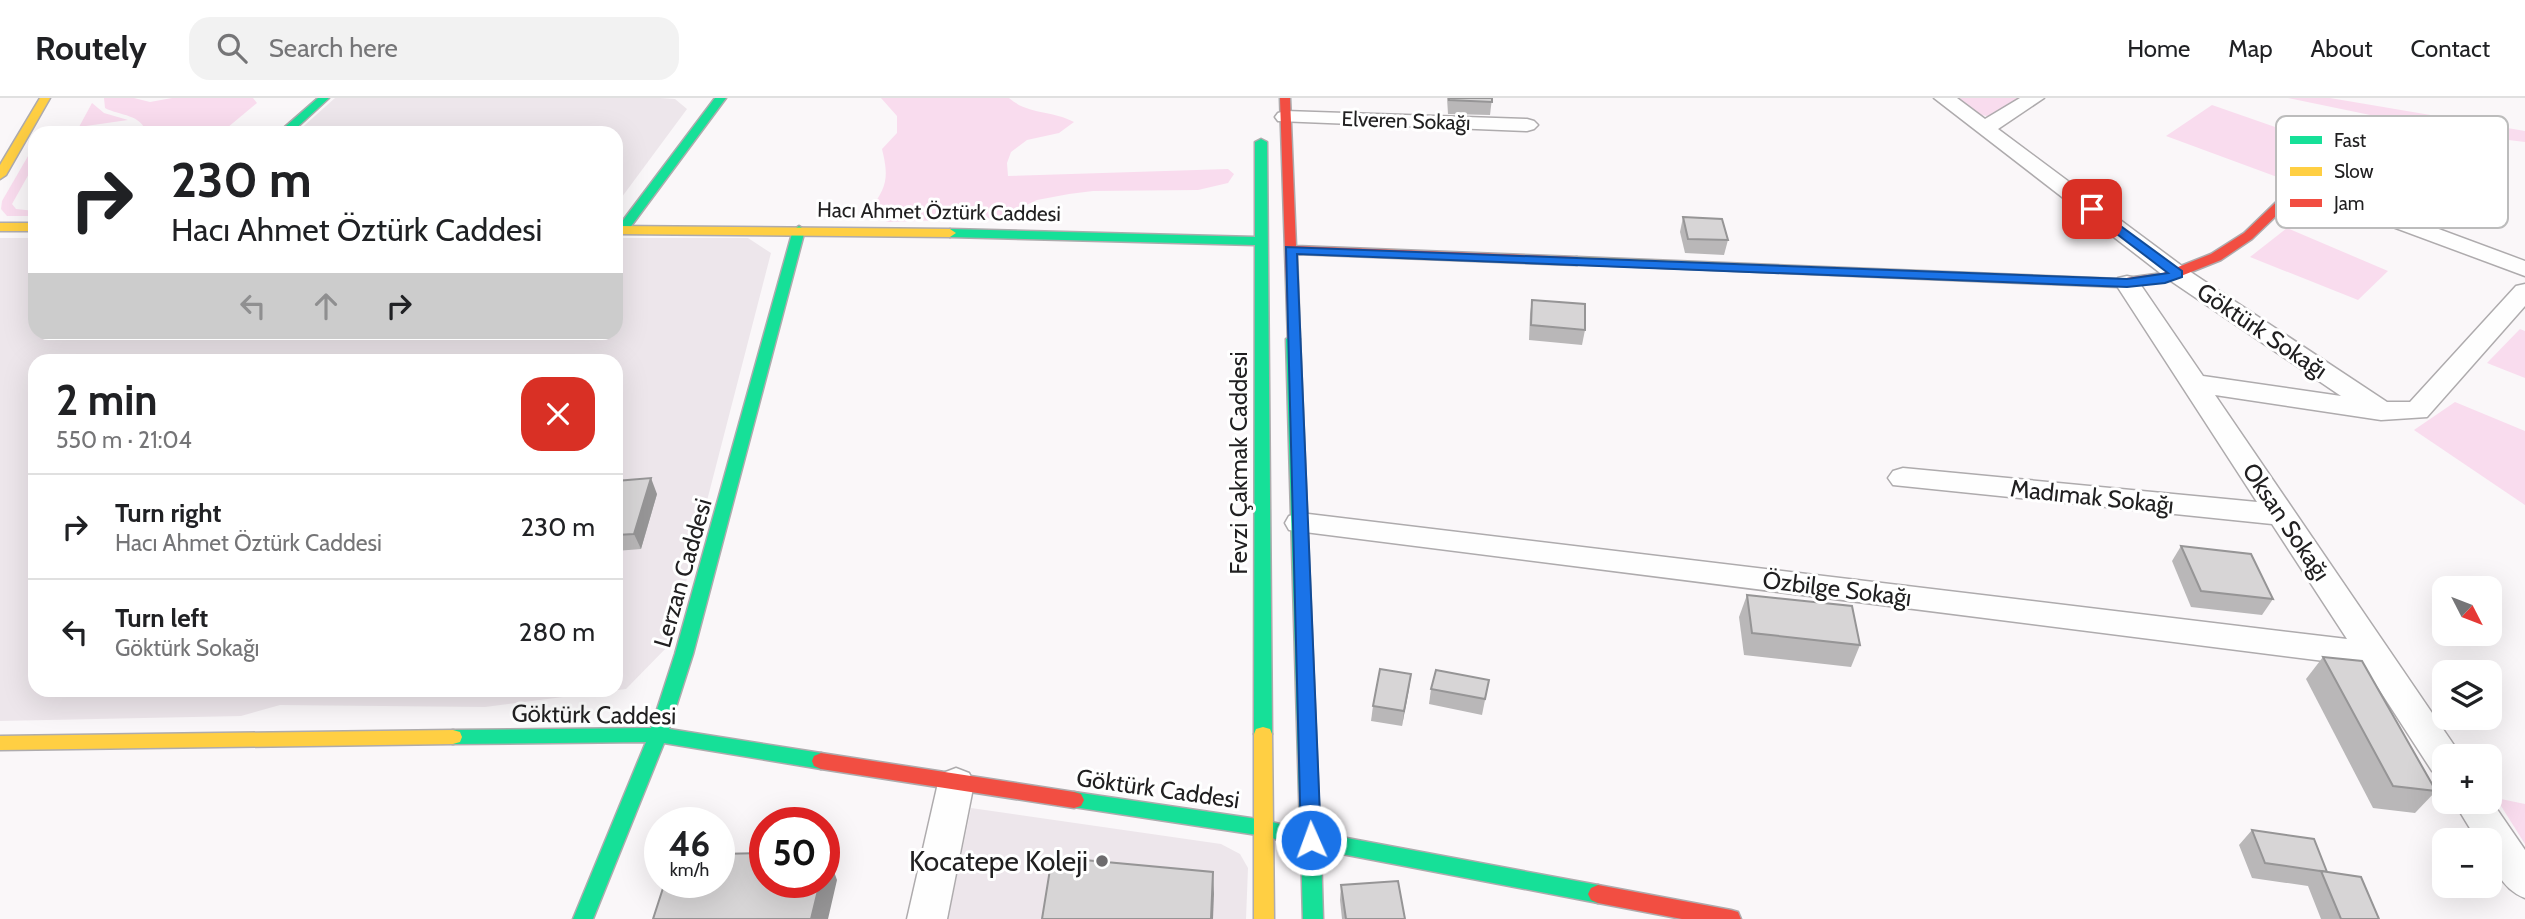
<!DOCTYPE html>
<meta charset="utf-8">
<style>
:root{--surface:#fff;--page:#f2f2f2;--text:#202124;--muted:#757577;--line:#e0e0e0}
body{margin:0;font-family:Cabin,sans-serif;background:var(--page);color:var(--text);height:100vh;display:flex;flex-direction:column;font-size:26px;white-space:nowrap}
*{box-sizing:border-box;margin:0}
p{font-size:23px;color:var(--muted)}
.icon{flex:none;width:38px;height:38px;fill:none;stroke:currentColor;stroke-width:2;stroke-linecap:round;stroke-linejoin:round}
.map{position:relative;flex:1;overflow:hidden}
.sheet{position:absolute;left:28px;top:256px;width:595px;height:343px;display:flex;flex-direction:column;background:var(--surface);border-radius:21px;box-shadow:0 7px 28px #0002}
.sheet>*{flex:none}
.top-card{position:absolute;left:28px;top:28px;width:595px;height:214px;border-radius:21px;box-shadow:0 7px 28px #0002;background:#fff;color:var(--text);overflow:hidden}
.needle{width:46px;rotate:132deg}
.fabs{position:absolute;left:2432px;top:478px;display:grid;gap:14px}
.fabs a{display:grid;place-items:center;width:70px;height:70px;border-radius:14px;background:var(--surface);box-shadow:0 7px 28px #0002;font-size:35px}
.speed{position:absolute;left:644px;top:709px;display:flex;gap:14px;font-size:35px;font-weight:700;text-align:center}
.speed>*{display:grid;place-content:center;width:91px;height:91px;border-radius:50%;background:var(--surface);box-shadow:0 7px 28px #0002;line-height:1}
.speed small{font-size:18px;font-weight:400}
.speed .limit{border:10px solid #d22;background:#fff;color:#111}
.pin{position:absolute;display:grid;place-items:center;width:60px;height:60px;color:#fff;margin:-30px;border-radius:14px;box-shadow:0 4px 10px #0006}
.me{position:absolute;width:77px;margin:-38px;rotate:358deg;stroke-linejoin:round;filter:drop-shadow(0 0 5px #0008)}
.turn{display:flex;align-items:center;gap:24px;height:147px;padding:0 28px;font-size:32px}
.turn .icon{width:91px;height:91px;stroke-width:2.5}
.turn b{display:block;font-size:49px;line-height:60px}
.lanes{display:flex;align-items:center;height:66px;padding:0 28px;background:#0003;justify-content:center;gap:35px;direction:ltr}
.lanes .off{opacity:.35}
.round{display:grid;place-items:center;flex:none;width:74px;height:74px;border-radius:21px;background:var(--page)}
.overview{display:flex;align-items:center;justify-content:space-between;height:119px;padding:0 28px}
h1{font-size:42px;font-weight:700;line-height:52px}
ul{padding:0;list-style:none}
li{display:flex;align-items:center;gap:21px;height:105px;padding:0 28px;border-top:2px solid var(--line)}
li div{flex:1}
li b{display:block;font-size:26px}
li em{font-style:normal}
header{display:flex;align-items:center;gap:42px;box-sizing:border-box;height:98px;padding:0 35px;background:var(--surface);border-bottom:2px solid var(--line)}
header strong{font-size:33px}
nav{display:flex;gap:38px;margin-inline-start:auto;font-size:24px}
.search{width:490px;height:63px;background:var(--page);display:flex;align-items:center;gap:18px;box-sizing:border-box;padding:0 24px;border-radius:21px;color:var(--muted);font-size:26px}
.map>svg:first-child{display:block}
.built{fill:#ede6eb;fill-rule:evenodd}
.green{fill:#f9dcee}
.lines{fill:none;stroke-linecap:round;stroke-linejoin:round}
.street-casing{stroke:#aeabad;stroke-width:3}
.fast-casing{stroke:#aeabad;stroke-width:3}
.slow-casing{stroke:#aeabad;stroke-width:3}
.jam-casing{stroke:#aeabad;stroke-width:3}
.street{fill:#fefefe;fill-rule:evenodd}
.fast{fill:#16e098;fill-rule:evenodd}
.slow{fill:#ffcf43;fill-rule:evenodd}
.jam{fill:#f24e42;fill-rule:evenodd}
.wall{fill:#b9b7b8}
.shaded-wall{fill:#969596}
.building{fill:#d7d5d6;stroke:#969596;stroke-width:2}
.route{fill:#1a73e8;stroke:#114b97;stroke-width:2}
.poi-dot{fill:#6d6b6d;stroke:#fff;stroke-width:2.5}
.labels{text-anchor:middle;stroke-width:6;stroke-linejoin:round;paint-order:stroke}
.far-street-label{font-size:21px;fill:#212021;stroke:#fff}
.street-label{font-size:24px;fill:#212021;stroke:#fff}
.near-poi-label{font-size:28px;fill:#212021;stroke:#fff;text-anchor:end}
.key{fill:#fff;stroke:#bcbcbc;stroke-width:2}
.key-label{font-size:19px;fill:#212021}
</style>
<header>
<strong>Routely</strong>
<div class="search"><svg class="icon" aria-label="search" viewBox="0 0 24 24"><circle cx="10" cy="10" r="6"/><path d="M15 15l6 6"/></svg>Search here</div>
<nav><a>Home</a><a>Map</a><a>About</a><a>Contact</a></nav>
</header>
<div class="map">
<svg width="2525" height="821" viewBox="0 0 2525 821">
<rect width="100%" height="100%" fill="#faf7f9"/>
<g class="built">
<polygon points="335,0 660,0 675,1 687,11 616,107 616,35 296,35"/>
<path d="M0,140h35v94h581v-94h132l23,15 -101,391 -44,45 -141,18 -205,-2 -39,11 -241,5zM35,262h581v330h-581z"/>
<polygon points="971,710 1221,746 1240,756 1248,770 1246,821 948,821"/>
</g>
<g class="green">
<path d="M104,0h30l16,4 22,-4h81l4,5 -36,30h-75c-4,-19 -26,-17 -41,-25z"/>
<path d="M881,0h128c19,17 43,12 65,24l-15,11 -32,7 -16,12 -4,11 1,13 220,-7 6,5 -6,9 -30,7 -105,1 -24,3 -32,6 -38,18 -110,4 -16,-5 -3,-7c17,-24 19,-32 12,-61l15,-16v-17z"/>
<polygon points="1949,0 2023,0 1993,19 1969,15"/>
<polygon points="2288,0 2330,0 2525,33 2525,44 2467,37"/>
<polygon points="92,5 104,15 128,22 79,29"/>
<polygon points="2212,7 2333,49 2291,84 2166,38"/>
<polygon points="35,46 35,65 12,106 16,111 35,113 35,118 7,118 1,111 2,103"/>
<polygon points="2287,130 2388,173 2358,202 2250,159"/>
<polygon points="2520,231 2525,233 2525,280 2487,265"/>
<polygon points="2455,304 2525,333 2525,407 2414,332"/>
<polygon points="2496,700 2525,706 2525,746"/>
</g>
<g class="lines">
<defs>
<g id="street">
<polygon points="1934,0 1957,0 1985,21 2020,0 2044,0 1998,31 2186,171 2387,304 2410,304 2516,188 2525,186 2525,208 2427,319 2381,322 2215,297 2458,653 2460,658 2445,658 2445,677 2432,673 2364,568 1289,432 1285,425 1289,418 1300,415 2347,541 2272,426 1893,387 1888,380 1893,373 1903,370 2257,404 2115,185 2118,180 2127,178 2136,180 2203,278 2341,298 2168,181"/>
<polygon points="1285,13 1527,21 1534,23 1538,27 1534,31 1527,33 1278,23 1275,19 1278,15"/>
<polygon points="2301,80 2525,163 2525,178 2293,92 2290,87 2293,82"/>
<polygon points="956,670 969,675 974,685 947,821 907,821 938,685 943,675"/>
<path d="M2490,701l35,51v48c-24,-9 -35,-34 -35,-58h-13l-23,-38h36z"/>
</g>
<g id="fast">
<polygon points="318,0 329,0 291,35 278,35"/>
<polygon points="715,0 726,0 626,135 618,135 618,129"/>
<polygon points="1261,41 1267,44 1272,636 1270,641 1263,643 1256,641 1254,636 1255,147 950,139 944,135 950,131 1255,139 1255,44"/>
<polygon points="799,128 805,132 693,556 669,631 821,655 828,658 830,663 828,668 821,671 664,645 593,821 573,821 646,644 453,646 446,644 444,639 446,634 453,632 651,630 675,556 793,132"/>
<polygon points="1293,237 1300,241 1320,735 1598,787 1605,790 1608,796 1605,802 1598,805 1321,752 1323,821 1303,821 1301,748 1264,738 1067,708 1064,702 1067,696 1074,694 1264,722 1300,731 1286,241"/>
</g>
<g id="slow">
<polygon points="40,0 50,0 6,77 0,81 0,67"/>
<rect x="0" y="125" width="35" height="8"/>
<polygon points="616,128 950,131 956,135 950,139 616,136"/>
<polygon points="1577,159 2119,181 2126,185 2119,189 1572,166 1572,160"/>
<polygon points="1263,629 1270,631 1272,636 1274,821 1254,821 1254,636 1256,631"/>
<polygon points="453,632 460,634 462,639 460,644 453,646 0,652 0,638"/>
</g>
<g id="jam">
<polygon points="1280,0 1290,0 1296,148 1577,159 1583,163 1577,167 1297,156 1300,241 1298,244 1288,244"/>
<polygon points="2345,51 2351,54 2349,56 2305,90 2252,141 2221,162 2171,182 2119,189 2112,185 2119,181 2163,175 2211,156 2244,135 2297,84"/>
<polygon points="821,655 1074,694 1081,696 1084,702 1081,708 1074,710 821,671 814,668 812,663 814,658"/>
<polygon points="1598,787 1731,812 1738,814 1741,821 1682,821 1598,805 1591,802 1588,796 1591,790"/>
</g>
</defs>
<use href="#street" class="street-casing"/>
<use href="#fast" class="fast-casing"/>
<use href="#slow" class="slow-casing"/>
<use href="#jam" class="jam-casing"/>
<use href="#street" class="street"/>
<use href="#fast" class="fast"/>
<use href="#slow" class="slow"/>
<use href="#jam" class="jam"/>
</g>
<g class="wall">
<polygon points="1447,0 1492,0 1490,17 1448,16"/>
<polygon points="1683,119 1728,142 1724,157 1685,155 1680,134"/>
<polygon points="1532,202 1585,232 1582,247 1529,242 1530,216"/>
<polygon points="616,383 657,396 641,451 616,453"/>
<polygon points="2181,448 2273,501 2262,517 2191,509 2172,463"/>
<polygon points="1747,497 1860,547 1851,569 1744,557 1739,519"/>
<polygon points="2323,559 2436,693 2415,715 2373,710 2306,581"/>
<polygon points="1411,576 1402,628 1371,623 1373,608"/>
<polygon points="1489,582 1482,617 1429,606 1431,591"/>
<polygon points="2252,732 2327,774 2379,821 2321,821 2308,788 2252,780 2239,747"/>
<polygon points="1341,787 1405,821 1342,821 1340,802"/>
</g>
<g class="shaded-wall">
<polygon points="651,380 657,396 641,451 634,436"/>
<polygon points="1411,576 1409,591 1402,628 1404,613"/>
<polygon points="827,754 837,782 828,821 811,821 820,784 824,784 824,766"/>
<polygon points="1213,774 1214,796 1213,821 1211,821"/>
</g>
<g class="building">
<polygon points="1449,0 1492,0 1492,4 1449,2"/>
<polygon points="399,31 454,33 452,35 395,35"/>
<polygon points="1683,119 1722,121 1728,142 1688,141"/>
<polygon points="1532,202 1585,206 1585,232 1531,227"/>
<polygon points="651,380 634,436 616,437 616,383"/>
<polygon points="2181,448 2251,456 2273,501 2201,493"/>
<polygon points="1747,497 1852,508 1860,547 1752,535"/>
<polygon points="2323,559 2362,563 2436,693 2393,688"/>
<polygon points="1380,571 1411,576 1404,613 1373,608"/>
<polygon points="1436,572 1489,582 1485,601 1431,591"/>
<polygon points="2252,732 2314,741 2327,774 2265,765"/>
<polygon points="824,754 827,754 824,766"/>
<polygon points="765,755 765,784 820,784 811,821 653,821 665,784 719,784 719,756"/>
<polygon points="1052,759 1213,774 1211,821 1042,821"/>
<polygon points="2321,773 2361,779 2379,821 2341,821"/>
<polygon points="1398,783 1405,821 1346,821 1341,787"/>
</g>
<polygon class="route" points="2092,107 2182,173 2182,179 2165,185 2127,189 1297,156 1321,742 1318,748 1311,751 1304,748 1301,742 1286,149 2127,181 2168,175 2088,114 2088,108"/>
<circle class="poi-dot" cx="1102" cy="763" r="7"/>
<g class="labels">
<g class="far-street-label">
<text transform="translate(1406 23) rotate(2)" y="7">Elveren Sokağı</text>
<text transform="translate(939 114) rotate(1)" y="7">Hacı Ahmet Öztürk Caddesi</text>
</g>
<g class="street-label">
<text transform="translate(2262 233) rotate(34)" y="8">Göktürk Sokağı</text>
<text transform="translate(1239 365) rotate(-90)" y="8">Fevzi Çakmak Caddesi</text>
<text transform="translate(2092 399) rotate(6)" y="8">Madımak Sokağı</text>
<text transform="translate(2286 424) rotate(56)" y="8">Oksan Sokağı</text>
<text transform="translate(683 475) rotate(-74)" y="8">Lerzan Caddesi</text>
<text transform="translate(1837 491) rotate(7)" y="8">Özbilge Sokağı</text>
<text transform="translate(594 617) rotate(1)" y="8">Göktürk Caddesi</text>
<text transform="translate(1158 691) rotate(8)" y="8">Göktürk Caddesi</text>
</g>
<g class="near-poi-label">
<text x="1088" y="773">Kocatepe Koleji</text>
</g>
</g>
<rect x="2276" y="18" width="232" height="112" rx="10" class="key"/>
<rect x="2290" y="38" width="32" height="8" fill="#16e098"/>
<rect x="2290" y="69" width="32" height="9" fill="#ffcf43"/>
<rect x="2290" y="101" width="32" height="8" fill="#f24e42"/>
<g class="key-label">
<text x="2334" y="49">Fast</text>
<text x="2334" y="80">Slow</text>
<text x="2334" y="112">Jam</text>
</g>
</svg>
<div class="fabs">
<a><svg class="needle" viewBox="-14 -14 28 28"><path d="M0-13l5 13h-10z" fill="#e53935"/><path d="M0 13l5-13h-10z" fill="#757577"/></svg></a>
<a><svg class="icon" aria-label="layers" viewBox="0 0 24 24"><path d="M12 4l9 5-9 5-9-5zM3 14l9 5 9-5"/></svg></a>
<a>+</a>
<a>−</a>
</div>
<div class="speed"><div>46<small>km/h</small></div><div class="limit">50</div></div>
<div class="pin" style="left:2092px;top:111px;background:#d93025"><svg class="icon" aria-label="arrive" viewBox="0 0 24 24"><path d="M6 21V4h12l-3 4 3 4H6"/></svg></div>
<svg class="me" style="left:1311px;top:742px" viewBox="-20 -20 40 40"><circle r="17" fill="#1a73e8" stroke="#fff" stroke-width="3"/><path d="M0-11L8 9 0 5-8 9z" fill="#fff"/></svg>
<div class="top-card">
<div class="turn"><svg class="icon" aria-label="right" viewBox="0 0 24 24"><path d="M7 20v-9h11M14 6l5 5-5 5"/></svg><div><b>230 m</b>Hacı Ahmet Öztürk Caddesi</div></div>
<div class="lanes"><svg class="icon off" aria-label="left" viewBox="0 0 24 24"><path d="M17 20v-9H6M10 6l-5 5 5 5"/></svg><svg class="icon off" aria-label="ahead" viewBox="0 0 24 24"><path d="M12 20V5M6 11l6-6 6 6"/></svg><svg class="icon" aria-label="right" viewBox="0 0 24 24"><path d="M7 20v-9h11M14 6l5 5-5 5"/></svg></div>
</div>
<section class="sheet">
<div class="overview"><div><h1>2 min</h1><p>550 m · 21:04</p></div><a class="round" style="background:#d93025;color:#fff"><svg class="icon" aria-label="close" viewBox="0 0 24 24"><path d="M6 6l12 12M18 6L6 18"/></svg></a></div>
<ul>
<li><svg class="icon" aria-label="right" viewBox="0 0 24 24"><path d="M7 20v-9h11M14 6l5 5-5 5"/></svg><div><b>Turn right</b><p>Hacı Ahmet Öztürk Caddesi</p></div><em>230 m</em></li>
<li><svg class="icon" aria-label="left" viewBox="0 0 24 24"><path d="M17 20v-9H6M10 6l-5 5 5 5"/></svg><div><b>Turn left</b><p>Göktürk Sokağı</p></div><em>280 m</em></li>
</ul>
</section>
</div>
